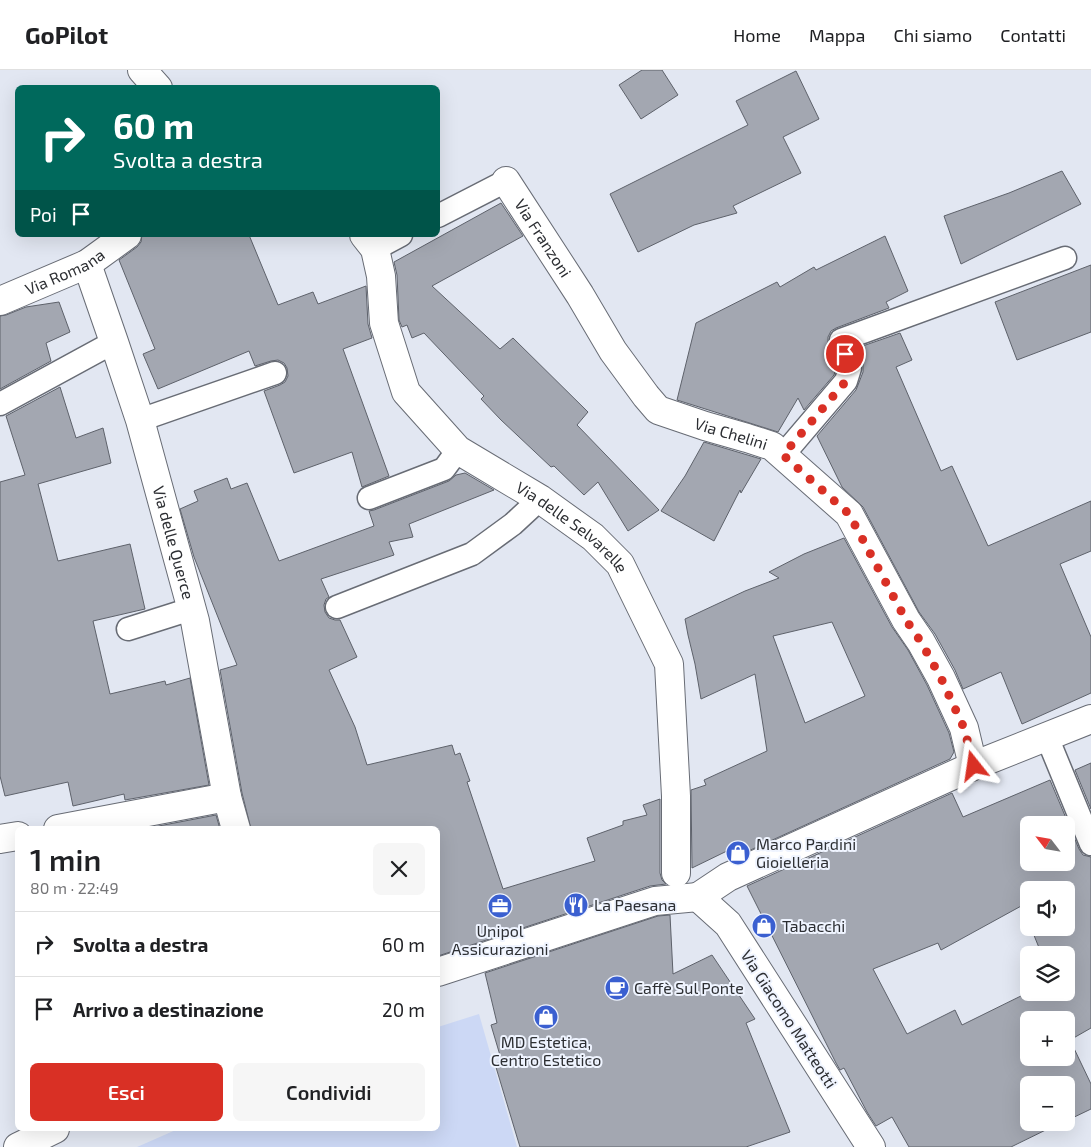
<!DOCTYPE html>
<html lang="it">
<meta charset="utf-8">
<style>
:root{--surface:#fff;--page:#f6f6f6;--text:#202124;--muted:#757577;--line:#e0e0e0;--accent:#d93025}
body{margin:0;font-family:"Exo 2",sans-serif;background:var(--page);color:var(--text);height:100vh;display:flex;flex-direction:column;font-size:19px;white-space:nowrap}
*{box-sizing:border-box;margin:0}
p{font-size:16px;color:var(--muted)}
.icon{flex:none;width:28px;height:28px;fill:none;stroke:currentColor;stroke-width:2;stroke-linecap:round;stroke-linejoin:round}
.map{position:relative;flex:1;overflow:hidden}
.panel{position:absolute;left:15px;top:756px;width:425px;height:305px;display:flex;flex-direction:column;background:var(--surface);border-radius:8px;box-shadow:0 5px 20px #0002}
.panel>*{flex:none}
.guide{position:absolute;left:15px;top:15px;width:425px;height:152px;border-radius:8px;box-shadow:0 5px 20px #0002;background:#00695c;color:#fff;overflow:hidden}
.needle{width:32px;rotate:301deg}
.controls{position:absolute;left:1020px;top:746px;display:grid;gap:10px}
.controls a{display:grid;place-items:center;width:55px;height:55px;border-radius:8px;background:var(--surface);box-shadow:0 5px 20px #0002;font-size:25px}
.pin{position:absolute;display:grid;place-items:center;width:42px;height:42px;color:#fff;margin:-21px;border:2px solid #fff;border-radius:50%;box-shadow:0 1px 5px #0007}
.me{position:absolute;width:55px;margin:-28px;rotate:345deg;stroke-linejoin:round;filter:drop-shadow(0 0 4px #0008)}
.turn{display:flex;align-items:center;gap:18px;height:105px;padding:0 15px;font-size:22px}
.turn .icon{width:65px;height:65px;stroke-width:2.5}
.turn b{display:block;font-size:35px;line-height:42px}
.then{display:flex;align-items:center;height:48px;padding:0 15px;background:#0003;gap:10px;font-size:19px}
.round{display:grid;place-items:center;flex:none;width:52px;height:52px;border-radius:8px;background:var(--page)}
.headline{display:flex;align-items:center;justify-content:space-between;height:85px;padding:0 15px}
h1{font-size:30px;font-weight:600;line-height:38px}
.cta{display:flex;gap:10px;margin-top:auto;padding:10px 15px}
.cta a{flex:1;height:58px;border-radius:8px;background:var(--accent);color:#fff;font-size:20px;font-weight:600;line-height:58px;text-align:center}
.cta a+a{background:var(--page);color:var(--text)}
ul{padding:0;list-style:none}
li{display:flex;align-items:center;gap:15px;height:65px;padding:0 15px;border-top:1px solid var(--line)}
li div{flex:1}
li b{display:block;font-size:19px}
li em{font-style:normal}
header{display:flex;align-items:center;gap:30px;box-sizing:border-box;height:70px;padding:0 25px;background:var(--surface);border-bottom:1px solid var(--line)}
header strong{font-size:24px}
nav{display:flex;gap:28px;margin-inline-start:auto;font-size:18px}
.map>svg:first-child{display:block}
.green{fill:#ccd8f5}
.building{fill:#a3a7b1;stroke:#5e626b;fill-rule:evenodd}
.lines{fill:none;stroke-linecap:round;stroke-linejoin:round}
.service-casing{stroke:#686c75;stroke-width:25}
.minor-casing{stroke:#686c75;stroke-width:30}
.tertiary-casing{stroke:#686c75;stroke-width:30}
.service{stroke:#fff;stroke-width:22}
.minor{stroke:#fff;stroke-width:28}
.tertiary{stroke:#fff;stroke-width:28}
.route{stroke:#d93025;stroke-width:9;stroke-dasharray:0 16.2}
.labels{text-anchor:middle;stroke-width:4;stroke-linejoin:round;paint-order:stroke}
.street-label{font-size:16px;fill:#2d2f33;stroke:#eff4ff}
.poi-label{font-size:16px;fill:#2d2f33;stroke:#eff4ff;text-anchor:start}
</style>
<header>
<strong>GoPilot</strong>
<nav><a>Home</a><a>Mappa</a><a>Chi siamo</a><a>Contatti</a></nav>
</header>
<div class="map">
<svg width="1091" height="1077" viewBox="0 0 1091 1077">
<rect width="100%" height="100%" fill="#e2e7f2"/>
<polygon class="green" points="479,944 517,1077 137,1077 178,1059 438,1059 438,957"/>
<g class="building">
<polygon points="642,0 662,0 678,25 641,49 619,15"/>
<polygon points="796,1 819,49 783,67 801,103 733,136 737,143 694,155 638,182 610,124 748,55 736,31"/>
<polygon points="1062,101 1081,134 961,194 944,146 1009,123"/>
<polygon points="501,133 523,166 432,216 500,279 513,268 588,342 577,355 659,440 628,461 598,412 584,425 554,396 551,397 501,350 481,329 484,326 424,263 412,268 407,255 402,257 399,250 397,205 394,192"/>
<polygon points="142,165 249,165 278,235 313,222 318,234 366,216 368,254 372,268 343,279 389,406 362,417 352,382 294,403 264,321 280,315 285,312 288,306 287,298 284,293 278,290 271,291 255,296 249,281 158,319 143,284 155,279 119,190 137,177 141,172"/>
<polygon points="885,166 908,221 886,232 889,238 836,258 831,261 828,267 828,274 836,298 834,305 804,340 798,328 778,362 677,330 696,253 777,212 780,217 814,197 816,200"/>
<polygon points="1091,195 1091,262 1017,290 995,232"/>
<polygon points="59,232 70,262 46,273 51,291 0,319 0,246 6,245 26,237"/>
<polygon points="900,263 912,290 896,297 941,401 952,396 988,476 1091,431 1091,481 1060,494 1091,567 1091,623 1022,654 1001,602 963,619 955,600 935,564 919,542 863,437 842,417 817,366 856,320 858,315 863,302 863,295 857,278"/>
<polygon points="60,317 76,368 103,358 111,393 38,414 58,491 130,474 145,539 93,551 110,624 165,611 166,615 190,608 209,715 125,730 124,724 73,736 68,712 5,726 0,706 0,412 25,405 6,346"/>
<polygon points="704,372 761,389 741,423 740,420 714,471 661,441 685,406"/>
<polygon points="465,403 494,420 409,454 413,467 389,472 394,485 321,509 329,527 326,529 324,535 325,542 329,548 335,550 340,550 357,587 329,600 355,657 367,695 452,675 455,685 460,683 470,711 467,712 503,819 595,791 587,768 623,755 623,751 647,745 643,735 660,729 660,803 662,810 666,814 650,816 438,886 438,759 251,759 242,723 220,600 237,595 194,487 180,439 198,431 194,421 227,408 231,419 247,413 279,491 374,456 369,441 374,440 449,411 456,405"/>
<path d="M844,468l48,89 16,23 19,35 22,48 5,19 -4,7 -217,99 -4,-8 -37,18 -1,-78 15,-5 -2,-5 63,-29 -12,-77 -54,25 -6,-35 -7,-29 -3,-16 60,-28 34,-13 -10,-6 35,-18zM832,552l33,74 -60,27 -32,-87z"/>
<polygon points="1091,693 1091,739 1075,700"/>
<path d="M1050,710l29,69 4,6 8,2v171l-21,12 21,44v25l-25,12v-36h-37v37h33l-51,25h-102l-17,-30 -16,9 -9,-14 -23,-44 -4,2 -4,-7 -89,-177 205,-93 11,24zM1029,755h37v37h-37zM1029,820h37v38h-35l11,27h24v37h-37l-67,33 -7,-15 -48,24 -34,-65 65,-26 3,7 82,-45 6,15zM1029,950h37v38h-37z"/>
<polygon points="216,745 220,759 143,759"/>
<polygon points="670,845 673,904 712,885 755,949 746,953 790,1062 746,1077 520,1077 495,994 502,992 491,955 497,953 485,903 658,846"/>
</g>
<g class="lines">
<defs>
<g id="service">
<polyline points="438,146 506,111"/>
<polyline points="375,179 401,165"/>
<polyline points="0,334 114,272"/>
<polyline points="140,350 275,303"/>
<polyline points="783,385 846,311 850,298 841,270 1065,188"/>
<polyline points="369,428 444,399 458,380"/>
<polyline points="337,537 472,484 513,454 540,429"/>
<polyline points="128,559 191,539"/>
<polyline points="1047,667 1091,774"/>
</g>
<g id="minor">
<polyline points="142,0 158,18"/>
<path id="s1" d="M506,111l74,114 33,56 33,45 12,14 47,16 42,12 25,8 77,68 57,106 15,22 20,36 23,50 9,38"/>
<path id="s2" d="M364,165l11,14 6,27 3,47 22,69 52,58 82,49 53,38 27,27 49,100 7,132v77"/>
<path id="s3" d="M87,194l27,78 26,78 55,201 32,176 9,32"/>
<path id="s4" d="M0,231l87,-37 40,-29"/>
<polyline points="58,759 227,727"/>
<polyline points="0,769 18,766"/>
<polyline points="438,902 655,831 698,827"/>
<polyline points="18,1077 55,1059"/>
</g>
<polyline id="tertiary" points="871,1077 728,854 698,827 728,807 973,696 1091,649"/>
</defs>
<use href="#service" class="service-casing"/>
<use href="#minor" class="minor-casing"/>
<use href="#tertiary" class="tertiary-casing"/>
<use href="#service" class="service"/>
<use href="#minor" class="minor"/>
<use href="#tertiary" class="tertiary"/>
</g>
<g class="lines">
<polyline class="route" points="845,284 850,298 846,311 783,385 849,444 906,550 921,572 941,608 964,658 974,696"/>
</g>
<defs>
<symbol id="shop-disc" viewBox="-11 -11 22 22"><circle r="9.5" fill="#3a5fd0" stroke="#eff4ff"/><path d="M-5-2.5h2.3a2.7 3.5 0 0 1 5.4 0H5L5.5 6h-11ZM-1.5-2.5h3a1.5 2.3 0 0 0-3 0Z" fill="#fff"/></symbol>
<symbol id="restaurant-disc" viewBox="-11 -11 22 22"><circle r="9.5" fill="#3a5fd0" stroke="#eff4ff"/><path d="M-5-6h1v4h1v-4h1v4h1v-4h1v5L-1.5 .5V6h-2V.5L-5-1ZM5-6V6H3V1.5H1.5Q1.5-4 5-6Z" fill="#fff"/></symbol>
<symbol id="office-disc" viewBox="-11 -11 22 22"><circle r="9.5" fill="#3a5fd0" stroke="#eff4ff"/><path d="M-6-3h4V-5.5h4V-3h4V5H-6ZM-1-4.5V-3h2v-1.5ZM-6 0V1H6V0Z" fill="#fff"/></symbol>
<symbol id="cafe-disc" viewBox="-11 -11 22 22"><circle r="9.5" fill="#3a5fd0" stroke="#eff4ff"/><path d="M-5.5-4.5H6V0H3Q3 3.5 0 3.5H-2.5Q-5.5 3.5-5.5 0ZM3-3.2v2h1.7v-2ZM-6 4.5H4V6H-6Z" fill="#fff"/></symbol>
</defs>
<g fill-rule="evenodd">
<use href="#shop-disc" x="724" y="769" width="28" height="28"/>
<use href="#restaurant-disc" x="562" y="821" width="28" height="28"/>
<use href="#office-disc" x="486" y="822" width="28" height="28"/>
<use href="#shop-disc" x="750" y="842" width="28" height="28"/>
<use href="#cafe-disc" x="603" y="904" width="28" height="28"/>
<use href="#shop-disc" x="532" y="933" width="28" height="28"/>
</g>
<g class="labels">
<g class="street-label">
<text dy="6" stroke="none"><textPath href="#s1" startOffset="68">Via Franzoni</textPath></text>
<text dy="6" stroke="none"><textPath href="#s4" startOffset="71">Via Romana</textPath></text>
<text dy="6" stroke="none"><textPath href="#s1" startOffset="352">Via Chelini</textPath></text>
<text dy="6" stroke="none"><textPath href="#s2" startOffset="381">Via delle Selvarelle</textPath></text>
<text dy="6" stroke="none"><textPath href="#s3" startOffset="292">Via delle Querce</textPath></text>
<text transform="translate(789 949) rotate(57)" y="6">Via Giacomo Matteotti</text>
</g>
<g class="poi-label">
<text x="756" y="780">Marco Pardini<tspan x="756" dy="18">Gioielleria</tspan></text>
<text x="594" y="841">La Paesana</text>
<text x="782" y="862">Tabacchi</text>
<text x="500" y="867" text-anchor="middle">Unipol<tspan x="500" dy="18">Assicurazioni</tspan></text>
<text x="634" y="924">Caffè Sul Ponte</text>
<text x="546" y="978" text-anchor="middle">MD Estetica,<tspan x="546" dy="18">Centro Estetico</tspan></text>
</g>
</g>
</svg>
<div class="controls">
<a><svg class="needle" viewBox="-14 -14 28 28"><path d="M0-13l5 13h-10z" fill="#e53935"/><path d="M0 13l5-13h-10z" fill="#757577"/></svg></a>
<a><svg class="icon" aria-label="sound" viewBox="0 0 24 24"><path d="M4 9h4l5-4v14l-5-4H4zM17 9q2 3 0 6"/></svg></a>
<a><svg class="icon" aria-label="layers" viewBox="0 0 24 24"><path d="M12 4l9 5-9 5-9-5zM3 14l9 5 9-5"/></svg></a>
<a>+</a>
<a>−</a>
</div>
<div class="pin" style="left:845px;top:284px;background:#d93025"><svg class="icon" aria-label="arrive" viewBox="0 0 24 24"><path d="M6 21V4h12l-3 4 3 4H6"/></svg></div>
<svg class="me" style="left:974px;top:696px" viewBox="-20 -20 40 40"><path d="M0-17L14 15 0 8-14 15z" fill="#d93025" stroke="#fff" stroke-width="4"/></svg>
<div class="guide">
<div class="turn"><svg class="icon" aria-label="right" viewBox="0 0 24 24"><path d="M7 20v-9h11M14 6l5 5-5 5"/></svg><div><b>60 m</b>Svolta a destra</div></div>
<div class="then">Poi<svg class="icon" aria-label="arrive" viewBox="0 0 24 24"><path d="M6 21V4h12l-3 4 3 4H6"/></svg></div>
</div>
<section class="panel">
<div class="headline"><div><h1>1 min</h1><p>80 m · 22:49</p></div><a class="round"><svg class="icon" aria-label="close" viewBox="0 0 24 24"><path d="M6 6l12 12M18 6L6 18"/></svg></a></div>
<ul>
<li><svg class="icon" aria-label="right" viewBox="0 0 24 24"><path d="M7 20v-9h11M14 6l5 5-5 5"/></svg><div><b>Svolta a destra</b></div><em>60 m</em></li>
<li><svg class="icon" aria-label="arrive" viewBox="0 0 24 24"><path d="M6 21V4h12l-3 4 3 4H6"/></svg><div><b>Arrivo a destinazione</b></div><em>20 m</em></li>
</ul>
<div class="cta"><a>Esci</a><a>Condividi</a></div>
</section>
</div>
